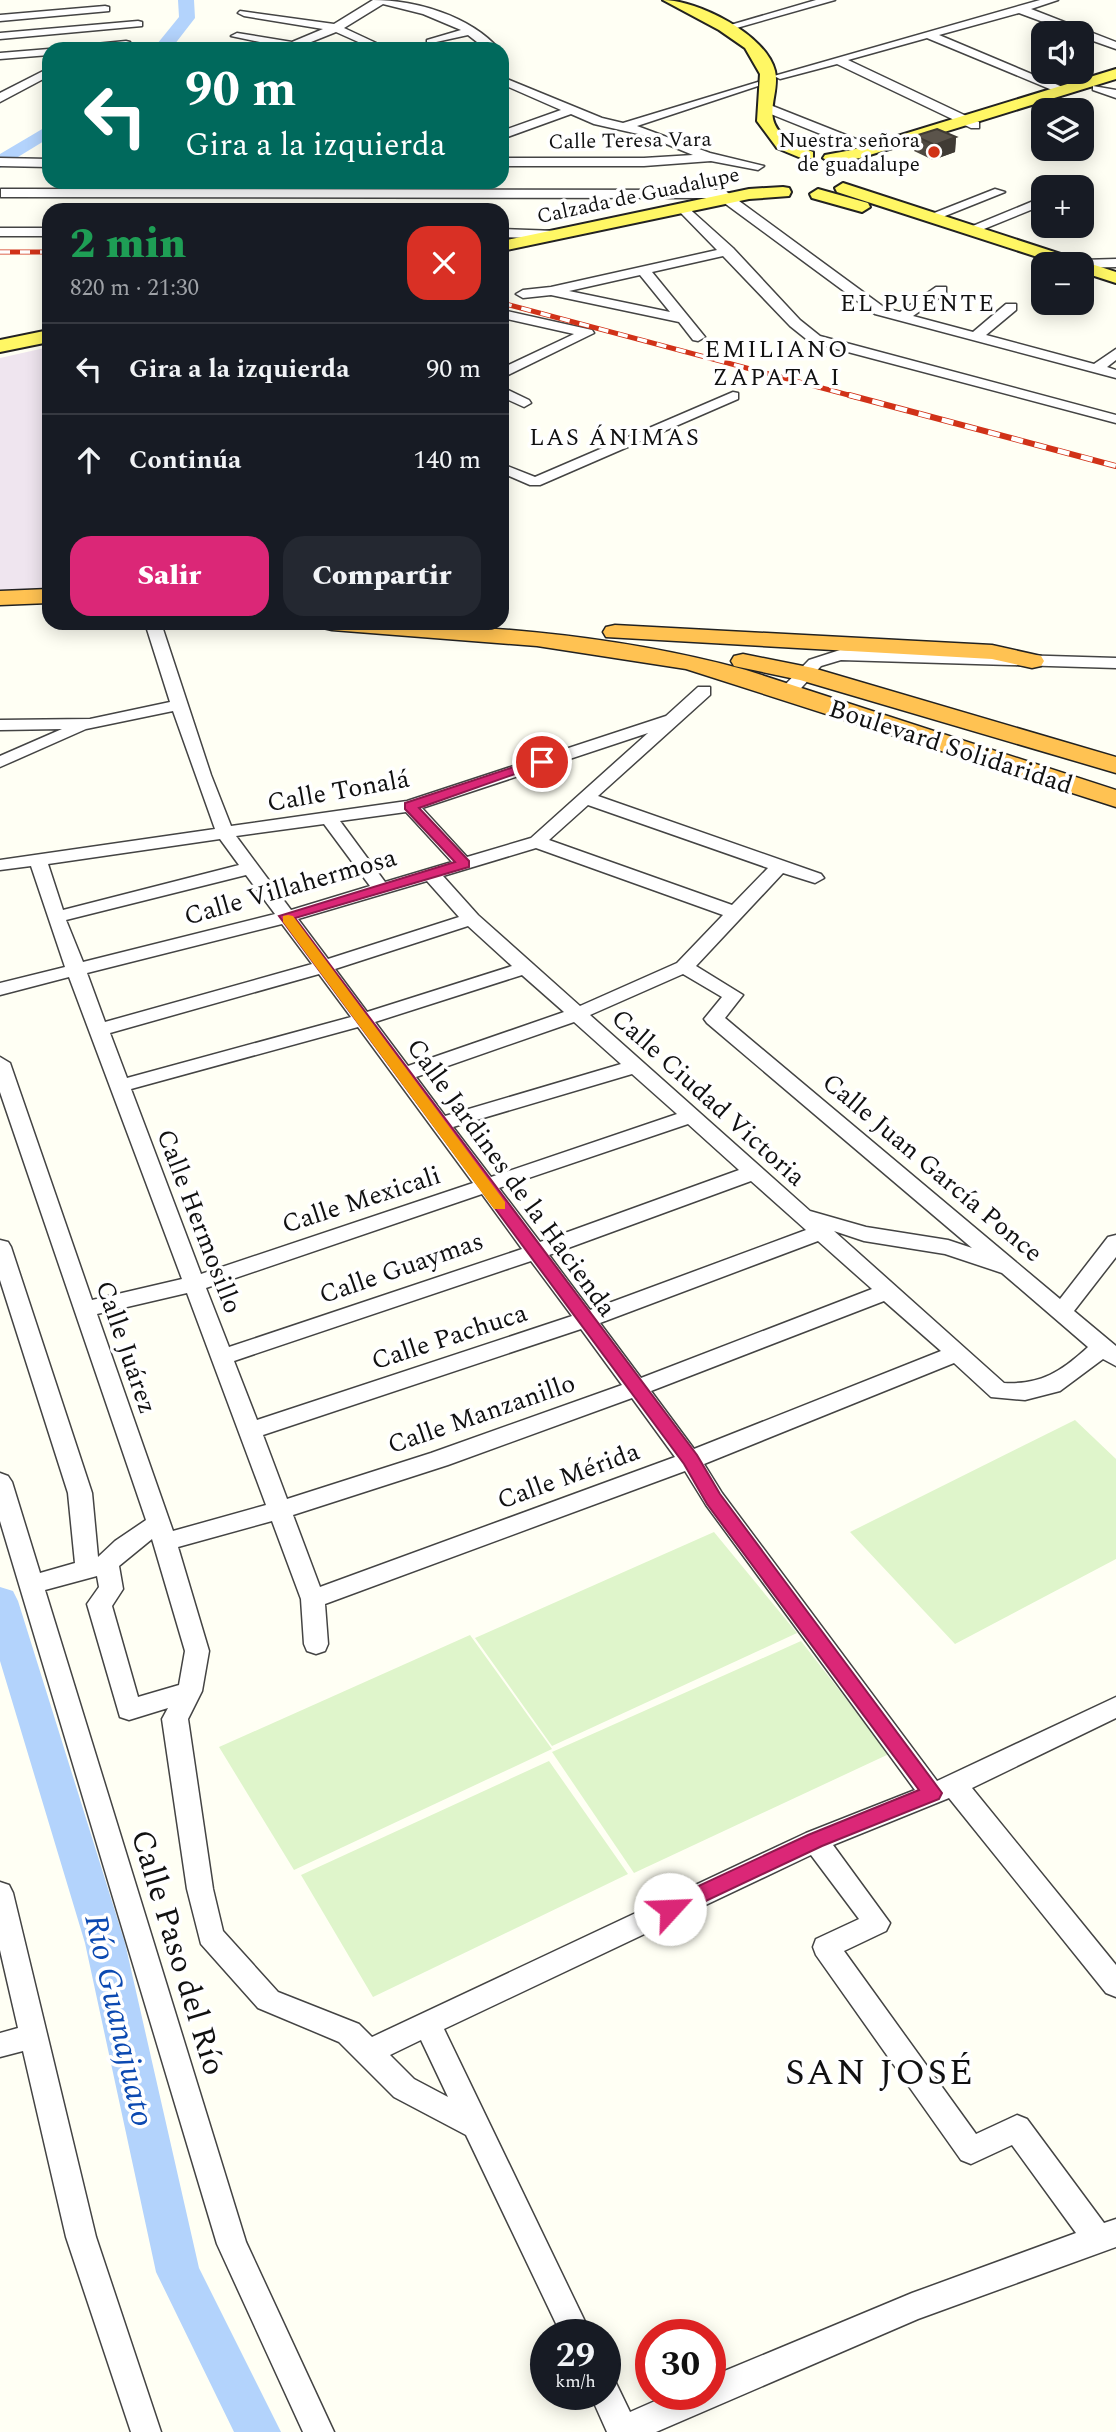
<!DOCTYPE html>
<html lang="es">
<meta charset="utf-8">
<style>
:root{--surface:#171b24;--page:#242831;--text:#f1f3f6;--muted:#9ea1a6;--line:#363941;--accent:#db2777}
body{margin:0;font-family:Spectral,serif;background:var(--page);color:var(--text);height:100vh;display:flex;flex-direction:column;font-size:26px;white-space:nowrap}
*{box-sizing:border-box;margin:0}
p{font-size:23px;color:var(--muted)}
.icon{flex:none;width:38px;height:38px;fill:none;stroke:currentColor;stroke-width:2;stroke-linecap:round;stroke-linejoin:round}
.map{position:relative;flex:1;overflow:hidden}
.side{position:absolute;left:42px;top:203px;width:467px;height:427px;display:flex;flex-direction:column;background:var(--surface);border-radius:21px;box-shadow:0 4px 18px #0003}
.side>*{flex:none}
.hud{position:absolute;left:42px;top:42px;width:467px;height:147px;border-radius:21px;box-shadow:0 4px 18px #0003;background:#00695c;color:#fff;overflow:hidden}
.controls{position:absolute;left:1031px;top:21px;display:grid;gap:14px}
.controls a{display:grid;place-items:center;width:63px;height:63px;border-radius:14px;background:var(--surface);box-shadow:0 4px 18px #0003;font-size:35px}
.speed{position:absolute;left:530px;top:2319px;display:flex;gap:14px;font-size:35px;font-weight:700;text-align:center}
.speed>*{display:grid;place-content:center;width:91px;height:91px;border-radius:50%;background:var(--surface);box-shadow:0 4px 18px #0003;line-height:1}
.speed small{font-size:18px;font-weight:400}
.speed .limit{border:10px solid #d22;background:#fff;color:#111}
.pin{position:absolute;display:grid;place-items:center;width:60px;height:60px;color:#fff;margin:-30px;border:4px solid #fff;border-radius:50%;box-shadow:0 2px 7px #0007}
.me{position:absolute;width:77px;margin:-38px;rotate:65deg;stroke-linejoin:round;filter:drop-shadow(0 0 5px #0008)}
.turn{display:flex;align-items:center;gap:24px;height:147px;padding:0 28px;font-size:32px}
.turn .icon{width:91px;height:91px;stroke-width:2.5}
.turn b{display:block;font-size:49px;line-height:60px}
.round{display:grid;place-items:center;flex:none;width:74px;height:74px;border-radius:21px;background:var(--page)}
.head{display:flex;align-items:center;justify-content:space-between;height:119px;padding:0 28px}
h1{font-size:42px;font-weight:800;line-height:52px;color:#1e9e55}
.button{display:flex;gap:14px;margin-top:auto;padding:14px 28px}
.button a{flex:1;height:80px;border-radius:21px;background:var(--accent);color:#fff;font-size:28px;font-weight:800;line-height:80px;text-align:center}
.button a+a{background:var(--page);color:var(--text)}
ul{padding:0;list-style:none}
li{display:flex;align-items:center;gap:21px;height:91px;padding:0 28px;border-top:2px solid var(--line)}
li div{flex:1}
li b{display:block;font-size:26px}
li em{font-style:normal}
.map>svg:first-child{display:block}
.industrial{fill:#efe5ef}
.pitch{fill:#dff5cb}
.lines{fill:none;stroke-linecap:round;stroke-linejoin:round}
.river{fill:#b3d3fc;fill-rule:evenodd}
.minor-casing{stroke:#444;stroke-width:3}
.major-casing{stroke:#222;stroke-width:4}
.highway-casing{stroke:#222;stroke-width:3}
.minor{fill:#fff;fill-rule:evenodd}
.major{fill:#fff764;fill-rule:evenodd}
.highway{fill:#ffc252;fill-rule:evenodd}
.rail-far1-casing{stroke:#d13218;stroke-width:5}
.rail-casing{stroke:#d13218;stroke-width:6}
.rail-far1{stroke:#fff;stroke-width:3.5;stroke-dasharray:10;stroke-linecap:butt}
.rail{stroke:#fff;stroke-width:4.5;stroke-dasharray:12;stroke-linecap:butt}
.wall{fill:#4e4840}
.shaded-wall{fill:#403b34}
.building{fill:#5b544b;stroke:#403b34;stroke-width:2}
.route{fill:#db2777;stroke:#8e194d;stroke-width:2}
.slow{fill:#f59e0b}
.poi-dot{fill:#d13218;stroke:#fff;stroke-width:2.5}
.labels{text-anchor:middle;stroke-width:7;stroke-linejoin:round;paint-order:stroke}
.far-street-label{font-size:21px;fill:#111;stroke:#fff}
.far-poi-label{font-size:21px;fill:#111;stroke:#fff;text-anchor:end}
.far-quarter-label{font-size:24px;letter-spacing:2px;fill:#111;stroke:#fff}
.street-label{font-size:26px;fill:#111;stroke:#fff}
.near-street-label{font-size:32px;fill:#111;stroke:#fff}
.near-water-label{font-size:33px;font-style:italic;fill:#0b49b1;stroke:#fff}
.near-quarter-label{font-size:37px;letter-spacing:2px;fill:#111;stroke:#fff}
</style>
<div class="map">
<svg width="1116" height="2432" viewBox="0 0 1116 2432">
<rect width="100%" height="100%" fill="#fffff4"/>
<polygon class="industrial" points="49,347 49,590 0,590 0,358"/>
<g class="pitch">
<polygon points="1075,1420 1116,1459 1116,1559 955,1644 850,1532"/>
<polygon points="714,1532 797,1633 552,1746 475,1638"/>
<polygon points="470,1635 552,1749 294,1870 219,1747"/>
<polygon points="801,1641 889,1754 634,1873 552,1752"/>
<polygon points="549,1761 628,1874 373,1997 301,1875"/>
</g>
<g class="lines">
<g class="river">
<polygon points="178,0 194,0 195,18 171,49 153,49 179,17"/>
<polygon points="49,125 49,138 0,168 0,154"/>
<polygon points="0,1587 13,1591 18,1601 125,1943 199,2268 281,2432 234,2432 156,2272 85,1943 0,1661"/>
</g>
<defs>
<g id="minor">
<path d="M373,0c43,0 97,16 126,49h-13l-18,-14 -41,9v-4l34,-10 -38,-16 -40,-10 -39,24 45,21h-15l-38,-17 -30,12 6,5h-19l-62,-13 6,-3 55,9 31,-13 -79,-13 -6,-3 2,-2 94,13z"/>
<polygon points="816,0 835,0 726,31 720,28"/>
<polygon points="1040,0 1058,0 1031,9 1116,42 1116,49 1082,37 1082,33 1073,33 1019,13 939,35 1065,88 1065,92 1057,92 927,38 848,60 979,122 979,128 971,128 837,64 780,79 774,76"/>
<polygon points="105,6 109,7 109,11 0,21 0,15"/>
<polygon points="138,21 142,22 142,26 0,39 0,33"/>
<polygon points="126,41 130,42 130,46 69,49 75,46"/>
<polygon points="49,49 49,55 0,59 0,53"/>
<polygon points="49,68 49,76 0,102 0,93"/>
<polygon points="502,77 602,118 623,123 758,82 758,86 637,126 710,153 764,166 758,170 711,161 644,166 502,166 502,158 644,158 693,155 647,136 594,124 571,114 502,139 502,131 561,110 502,84"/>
<polygon points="1093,86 1116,90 1116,98 1093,90"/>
<polygon points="765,103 876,147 878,150 868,153 761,110 761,104"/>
<polygon points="0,158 49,159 49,167 0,166"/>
<polygon points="1,189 724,190 885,308 900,312 936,287 946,287 946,293 913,316 973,332 1006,304 1016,304 1016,310 986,335 1094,364 1116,349 1116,360 1107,367 1116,370 1116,378 875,314 723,202 722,198 1,197"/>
<polygon points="995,189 1005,192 935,220 924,217"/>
<polygon points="1043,197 1043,205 974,233 963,230"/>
<path d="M684,204l49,44 67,72 20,16 296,79v8l-306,-81 -20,-16 -67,-70 -71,16 53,65 -7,4 -5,-1 -14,-18 -128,-27 -28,3 -7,-4 7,-4 28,-3 166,-37 -38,-39 -1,-3zM640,275l30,37 -101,-21z"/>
<rect x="0" y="228" width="49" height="8"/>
<polygon points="502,229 557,231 563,235 557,239 502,237"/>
<polygon points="1116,259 1116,267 1082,268 1082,264 1075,264 1082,260"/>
<polygon points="502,310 592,330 594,333 502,378 502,368 574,334 502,318"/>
<polygon points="502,387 529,400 531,403 524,407 502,397"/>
<polygon points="733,392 738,393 738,399 540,485 530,485 502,473 502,464 535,477"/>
<path d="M145,623h16l50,152 20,51 176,-25 259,-85 32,-29h12v8l-112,101 223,78 3,4 -9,5 -32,-10 -87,93 47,29 -18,23 335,281 48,-62 8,-2v22l-42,54 42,35v20l-13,-7 -43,32 -35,9 -34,-3 -37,-34 -250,101 18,29 215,288 179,-84v21l-144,70 144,177v32l-10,-4 -157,-195 -116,47 57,78 -4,8 -42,20 132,183 41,-19 10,4 77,104 12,-4v28l-198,72 -262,113h-49l-17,-38h16v-15l10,4 14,29 41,-18h39v-17l202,-84 164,-60 -64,-88 -41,19 -10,-4 -145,-205 -3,-8 3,-8 43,-20 -48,-64 -367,174 147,305h-30l-95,-199 -72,-38 -55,-55 -81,-34 -57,-64 -14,-55 -25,-170 6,-11 -39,12 -9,-3 -33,-113 12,-17 -2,-11 -52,14 201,652 88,190h-31l-86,-188 -217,-723v-48l8,3 4,6 28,91 35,-10 -7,-70 -68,-213v-40l8,2 3,5 81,246 6,64 17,-16 31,-21 -146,-428v-35l10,6 82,237 90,-21 -113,-302 -69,18v-12l65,-16 -34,-101 -31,4v-10l215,-31 -42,-118 -87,18 -86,38v-11l62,-27 -62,1v-10l90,-1 80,-17zM648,733l-117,105 -64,19 -45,-49zM588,805l180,63 -36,37 -183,-65zM406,812l46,50 -67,20 -45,-61zM324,824l46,62 -79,24 -55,-74zM220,839l19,26 -176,45 -15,-46zM536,848l187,67 -46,48 -97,43 -102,-91 -35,-39zM246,875l29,39 -192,48 -17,-42zM427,881l32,36 -131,42 -30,-40zM282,924l30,40 -207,58 -18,-49zM468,926l44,40 -145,46 -32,-43zM319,974l32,43 -224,61 -17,-45zM683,974l39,23 -18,22 3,4 265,225 -24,-8 -82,-13 -56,-16 -220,-196zM522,975l42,37 -156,54 -33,-44zM574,1022l47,42 -176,52 -29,-39zM358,1027l115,156 -272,91 -70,-185zM632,1074l45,40 -186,63 -38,-50zM688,1124l51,46 -199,72 -41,-54zM751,1181l55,49 -216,80 -41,-55zM482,1194l40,55 -293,98 -23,-59zM834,1231l30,10 81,13 57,19 86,74c-26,24 -47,38 -84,36zM818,1241l54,48 -231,89 -41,-55zM531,1261l41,55 -315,104 -23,-59zM187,1293l79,212 -93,26 -76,-217zM884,1301l57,50 -247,98 -43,-58zM581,1329l41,56 -191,68 -144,46 -24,-64zM632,1398l43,59 -355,130 -27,-72 155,-50zM685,1471l21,34 209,285 -109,43 -434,204 -13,-13 -81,-32 -55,-61 -10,-42 -25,-170 14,-28 7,-40 -31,-104 94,-26 29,78 3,45 3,7 9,3 9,-3 3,-7 -3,-40zM152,1539l33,112 -6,34 -41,12 -26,-91 11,-17 -4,-23zM421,2040l27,57 -34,-18 -24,-24z"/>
<polygon points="840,650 1116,658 1116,668 841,660 821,666 793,697 781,697 781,689 809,660"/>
<polygon points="0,1882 9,1885 13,1893 96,2237 161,2432 131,2432 66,2237 23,2051 0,2057 0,2033 18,2028 0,1950"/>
</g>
<g id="major">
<path d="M663,0c34,0 103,34 112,71 4,16 -5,33 -2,48 4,18 25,26 40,33v6h-12l-24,-10 -20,-27 3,-47 -15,-26 -26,-18z"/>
<polygon points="1116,69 1116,79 860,158 831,163 823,158 825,155 852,150"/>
<polygon points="843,183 1116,272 1116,283 1082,272 1082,264 1059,264 837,192 835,188"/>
<polygon points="783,187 789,188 791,192 789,196 749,199 502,251 502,241 749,189"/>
<polygon points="818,189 868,203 870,207 862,212 812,198 810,194"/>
<polygon points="49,330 49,342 0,352 0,340"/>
</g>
<g id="highway">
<polygon points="49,589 49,603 0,605 0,591"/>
<path d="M320,623c144,0 286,9 426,47l370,120v17l-430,-138 -149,-23 -205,-16 -9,-2z"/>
<polygon points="615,625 992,645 1041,656 1044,661 1041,666 1032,668 992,659 606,637 603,632 606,627"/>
<polygon points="743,654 813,668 1116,757 1116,773 800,680 734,666 731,661 734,656"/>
</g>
</defs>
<use href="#minor" class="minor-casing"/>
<use href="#major" class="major-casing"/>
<use href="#highway" class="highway-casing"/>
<use href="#minor" class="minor"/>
<use href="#major" class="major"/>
<use href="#highway" class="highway"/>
<defs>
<g id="rail-far1">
<polyline points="0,252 49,252"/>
<polyline points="502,303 856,397"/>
</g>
<polyline id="rail" points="849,395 1116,466"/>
</defs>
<use href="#rail-far1" class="rail-far1-casing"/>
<use href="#rail" class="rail-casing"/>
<use href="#rail-far1" class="rail-far1"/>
<use href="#rail" class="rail"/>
</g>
<polygon class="wall" points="915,136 956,137 955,152 933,160 914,151"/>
<polygon class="shaded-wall" points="956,137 955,152 933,160 935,145"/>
<polygon class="building" points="937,129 956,137 935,145 915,136"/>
<polygon class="route" points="538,759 549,762 419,808 469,861 469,867 295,918 697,1455 720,1494 942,1793 939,1799 822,1846 670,1918 662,1915 659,1909 662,1903 808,1835 919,1790 707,1504 684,1464 279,916 455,862 405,809 405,803"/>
<polygon class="slow" points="288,915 293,916 505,1202 505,1209 494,1209 283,922 283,916"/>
<circle class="poi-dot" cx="934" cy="152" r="7"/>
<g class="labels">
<g class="far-street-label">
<text transform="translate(630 140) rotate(-1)" y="7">Calle Teresa Vara</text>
<text transform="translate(638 195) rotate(-12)" y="7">Calzada de Guadalupe</text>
</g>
<g class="far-poi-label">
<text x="920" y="147">Nuestra señora<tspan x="920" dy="24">de guadalupe</tspan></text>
</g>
<g class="far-quarter-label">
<text x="918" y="311">EL PUENTE</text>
<text x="777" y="357">EMILIANO<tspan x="777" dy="28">ZAPATA I</tspan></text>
<text x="615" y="445">LAS ÁNIMAS</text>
</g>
<g class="street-label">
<text transform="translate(951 746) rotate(18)" y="9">Boulevard Solidaridad</text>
<text transform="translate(338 790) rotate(-10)" y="9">Calle Tonalá</text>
<text transform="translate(290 886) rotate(-16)" y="9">Calle Villahermosa</text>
<text transform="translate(709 1097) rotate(42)" y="9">Calle Ciudad Victoria</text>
<text transform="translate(933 1167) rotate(40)" y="9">Calle Juan García Ponce</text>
<text transform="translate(512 1177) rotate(54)" y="9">Calle Jardines de la Hacienda</text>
<text transform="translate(361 1199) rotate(-18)" y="9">Calle Mexicali</text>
<text transform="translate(200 1221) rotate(69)" y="9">Calle Hermosillo</text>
<text transform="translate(401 1267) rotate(-19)" y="9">Calle Guaymas</text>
<text transform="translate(449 1336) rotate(-18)" y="9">Calle Pachuca</text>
<text transform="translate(127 1347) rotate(71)" y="9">Calle Juárez</text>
<text transform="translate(481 1413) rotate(-19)" y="9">Calle Manzanillo</text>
<text transform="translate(568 1475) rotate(-20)" y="9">Calle Mérida</text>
</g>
<g class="near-street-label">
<text transform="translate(179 1952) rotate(73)" y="11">Calle Paso del Río</text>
</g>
<g class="near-water-label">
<text transform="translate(121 2020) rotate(77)" y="12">Río Guanajuato</text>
</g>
<g class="near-quarter-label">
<text x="880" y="2084">SAN JOSÉ</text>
</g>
</g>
</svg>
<div class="controls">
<a><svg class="icon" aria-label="sound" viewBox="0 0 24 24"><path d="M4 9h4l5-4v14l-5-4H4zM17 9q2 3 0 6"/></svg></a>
<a><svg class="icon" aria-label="layers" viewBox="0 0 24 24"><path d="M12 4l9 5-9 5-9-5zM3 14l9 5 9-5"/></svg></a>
<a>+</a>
<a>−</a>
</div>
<div class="speed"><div>29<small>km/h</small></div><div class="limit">30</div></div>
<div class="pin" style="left:542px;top:762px;background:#d93025"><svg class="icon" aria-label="arrive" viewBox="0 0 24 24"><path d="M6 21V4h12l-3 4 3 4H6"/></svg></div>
<svg class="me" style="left:670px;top:1909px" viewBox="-20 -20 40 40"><circle r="19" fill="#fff"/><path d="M0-13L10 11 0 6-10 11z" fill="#db2777"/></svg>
<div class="hud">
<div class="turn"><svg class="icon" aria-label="left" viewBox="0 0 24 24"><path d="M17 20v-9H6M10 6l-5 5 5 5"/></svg><div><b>90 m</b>Gira a la izquierda</div></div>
</div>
<section class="side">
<div class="head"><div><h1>2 min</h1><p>820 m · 21:30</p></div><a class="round" style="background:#d93025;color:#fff"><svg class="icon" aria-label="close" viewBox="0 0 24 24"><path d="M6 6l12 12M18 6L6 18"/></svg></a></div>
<ul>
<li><svg class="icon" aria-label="left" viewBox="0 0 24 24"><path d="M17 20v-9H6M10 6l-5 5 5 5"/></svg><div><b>Gira a la izquierda</b></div><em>90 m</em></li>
<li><svg class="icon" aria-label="ahead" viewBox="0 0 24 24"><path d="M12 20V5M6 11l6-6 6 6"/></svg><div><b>Continúa</b></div><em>140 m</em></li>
</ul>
<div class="button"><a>Salir</a><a>Compartir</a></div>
</section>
</div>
